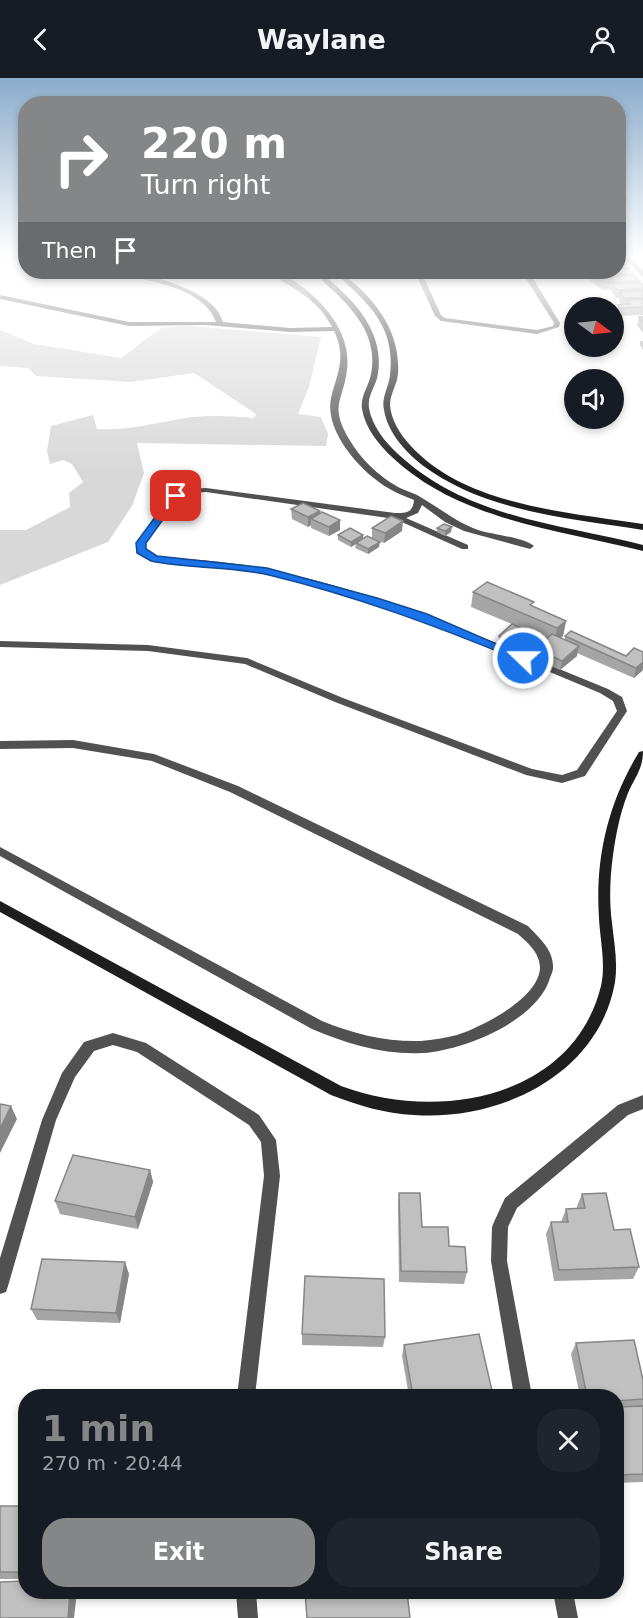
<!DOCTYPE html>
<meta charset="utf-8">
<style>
:root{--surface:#171b24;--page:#20242c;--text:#f1f3f6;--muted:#9ea1a6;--accent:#858687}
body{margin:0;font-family:"DejaVu Sans",sans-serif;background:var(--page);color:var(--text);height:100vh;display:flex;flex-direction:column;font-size:22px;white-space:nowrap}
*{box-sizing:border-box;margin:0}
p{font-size:20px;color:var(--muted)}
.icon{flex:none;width:33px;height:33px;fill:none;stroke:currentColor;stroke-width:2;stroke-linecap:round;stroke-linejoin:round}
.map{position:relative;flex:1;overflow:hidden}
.drawer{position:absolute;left:18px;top:1311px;width:606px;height:210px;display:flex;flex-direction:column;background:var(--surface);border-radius:24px;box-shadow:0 3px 9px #0003}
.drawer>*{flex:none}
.hud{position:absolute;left:18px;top:18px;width:608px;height:183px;border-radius:24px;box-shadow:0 3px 9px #0003;background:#858687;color:#fff;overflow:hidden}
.needle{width:39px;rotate:105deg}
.fabs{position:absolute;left:564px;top:219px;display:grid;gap:12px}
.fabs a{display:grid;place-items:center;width:60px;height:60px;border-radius:50%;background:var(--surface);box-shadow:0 3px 9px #0003;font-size:30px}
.pin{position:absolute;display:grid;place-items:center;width:51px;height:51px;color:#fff;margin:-26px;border-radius:12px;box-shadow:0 3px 9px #0006}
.me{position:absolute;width:66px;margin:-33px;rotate:292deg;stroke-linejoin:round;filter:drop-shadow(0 0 4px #0008)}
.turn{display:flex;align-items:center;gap:21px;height:126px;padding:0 24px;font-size:27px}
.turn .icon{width:78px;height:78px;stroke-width:2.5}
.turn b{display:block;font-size:42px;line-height:51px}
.then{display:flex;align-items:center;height:57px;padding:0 24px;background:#0003;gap:12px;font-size:22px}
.round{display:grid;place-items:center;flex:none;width:63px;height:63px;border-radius:24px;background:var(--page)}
.headline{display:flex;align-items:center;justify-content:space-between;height:102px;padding:0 24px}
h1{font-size:36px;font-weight:700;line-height:45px;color:var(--accent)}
.primary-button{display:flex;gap:12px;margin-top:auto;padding:12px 24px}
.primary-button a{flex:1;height:69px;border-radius:24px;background:var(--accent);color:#fff;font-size:24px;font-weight:700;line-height:69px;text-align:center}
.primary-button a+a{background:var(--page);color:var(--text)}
header{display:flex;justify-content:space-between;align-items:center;height:78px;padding:0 24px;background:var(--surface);font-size:27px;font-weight:700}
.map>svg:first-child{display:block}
.green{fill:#d8d8d8}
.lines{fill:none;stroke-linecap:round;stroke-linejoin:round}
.street{fill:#515151;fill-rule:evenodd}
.secondary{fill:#1e1e1e;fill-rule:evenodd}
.wall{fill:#a5a5a5;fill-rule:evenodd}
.shaded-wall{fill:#868686}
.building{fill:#c0c0c0;stroke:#868686;stroke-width:1.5}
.route{fill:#1a73e8;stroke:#114b97;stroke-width:1.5}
</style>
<header><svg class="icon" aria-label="back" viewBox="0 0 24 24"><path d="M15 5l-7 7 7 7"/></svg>Waylane<svg class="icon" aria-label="person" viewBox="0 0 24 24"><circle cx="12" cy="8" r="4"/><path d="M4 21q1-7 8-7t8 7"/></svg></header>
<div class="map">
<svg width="643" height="1540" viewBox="0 0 643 1540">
<rect width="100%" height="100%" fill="#fff"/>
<path class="green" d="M188,248l133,11 -12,50 -11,27 23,3 7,17 -2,12 -189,-3 7,30 -12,33 -24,36 -108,43v-55h26l44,-23 -1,-14 14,-11 -11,-18 -9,-4 -13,4 -3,-13 4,-25 42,-11 4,14c29,2 59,-6 88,-11 24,-3 46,-2 69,0l2,-4 -62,-41 -63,9 -95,-6 -8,-8 -28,-2v-36l34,14 87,14 40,-30z"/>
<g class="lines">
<g class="street">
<polygon points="0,179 8,179 0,183"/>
<polygon points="624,179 630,179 643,193 643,199"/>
<path d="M111,194c25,-3 80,13 99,31 7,6 10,11 13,19l67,6 42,-1c-15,-29 -39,-38 -64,-55 12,-1 27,9 36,16 25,20 47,48 43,82 -4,32 -18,35 2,69 11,19 29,37 49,48 8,4 17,6 24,11 19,11 34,24 56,32 16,5 44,7 56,16l-4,3 -66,-18 -19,-9 -23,-17 -4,8 -12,5 62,27v4h-6l-67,-30 -189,-27 -16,1 -12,5 -33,45v7l12,6c36,4 73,5 109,13 119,24 230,74 342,120l14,8 5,14 -42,65 -23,7 -36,-8 -191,-73 -90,-38 -97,-13 -148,-4v-6l148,4 99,13 96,40 189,71 30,6 15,-5 40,-59 -4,-10 -13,-8c-108,-45 -216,-93 -331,-118 -38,-8 -76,-10 -114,-14l-17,-8 -1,-10 35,-49 17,-5 17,-1 189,25c11,0 18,0 19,-13 -9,-4 -18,-7 -26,-12 -26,-15 -64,-56 -57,-90 6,-25 16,-40 3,-67l-44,1 -85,-7 -76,1 -129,-27v-4l129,27h87c-10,-29 -51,-38 -78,-44 -9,-2 -19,-2 -27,-6z"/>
<path d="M415,194h6l1,2 107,-2 31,51 -1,4 -22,7 -96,-13 -6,-5zM523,196l31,49 -1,3 -16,4 -92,-12 -4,-3 -17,-37z"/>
<path d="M73,662l81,14 84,32 290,140c11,12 26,24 25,42 0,4 -3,9 -4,13 -15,41 -85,69 -126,72 -39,2 -76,-9 -111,-24l-312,-173v-9l322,174c32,13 64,21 99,20 12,-1 24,-3 36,-6 25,-8 82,-37 83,-67 0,-15 -12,-25 -22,-34l-288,-142 -78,-31 -79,-13 -73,1v-8z"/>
<polygon points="113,955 146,965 259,1037 276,1062 280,1098 255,1318 237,1318 264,1098 261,1064 249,1047 137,974 113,967 94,973 75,999 56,1042 8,1208 6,1214 0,1216 0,1180 42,1042 62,995 84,964"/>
<polygon points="643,1017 643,1031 628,1037 517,1130 508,1149 507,1183 532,1318 514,1318 491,1183 492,1149 494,1144 505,1120 618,1027"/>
<polygon points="236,1514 256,1514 258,1540 238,1540"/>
<polygon points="553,1514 573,1514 578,1540 558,1540"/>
</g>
<g class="secondary">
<path d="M313,194h6c31,23 66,58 59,101 -1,12 -11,22 -9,35 3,18 16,34 29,46 69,64 158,69 245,91v6c-86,-22 -182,-30 -250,-93 -14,-13 -28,-30 -31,-49 -2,-13 7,-23 9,-35 9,-46 -29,-75 -58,-102z"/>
<path d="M334,194h6c33,24 61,58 58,102 -1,11 -8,20 -8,31 1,15 10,29 20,40 55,61 157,67 233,79v6c-75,-12 -158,-18 -221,-65 -17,-14 -34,-32 -38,-55 -3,-13 5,-23 6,-35 6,-51 -24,-73 -56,-103z"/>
<path d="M643,673c0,18 -8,26 -15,42 -8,20 -12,41 -15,62 -3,22 -4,46 -1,68 2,19 6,39 3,59 -16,92 -114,139 -201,133 -29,-1 -56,-10 -83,-20l-331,-183v-11l341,185c96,36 232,13 260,-100 5,-23 -1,-46 -2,-68 -4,-60 9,-115 40,-166z"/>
</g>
</g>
<g class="wall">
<polygon points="589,194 618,194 633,196 632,198 639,203 639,205 643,207 643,237 618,238 616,235 618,227 621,227 619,222 619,220 616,220 612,214 612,212 603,212 595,207 595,205 592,205 588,199"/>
<polygon points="639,239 643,239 643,254 642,254 637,247"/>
<polygon points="640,263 643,263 643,272 640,267"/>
<polygon points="291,431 320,436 340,442 340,452 329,458 311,450 311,447 308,449 292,441"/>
<polygon points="372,450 402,453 384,465 372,460"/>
<polygon points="437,450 451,454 445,458 437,454"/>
<polygon points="338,457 363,461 379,469 368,476 355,470 356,466 351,469 338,462"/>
<path d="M473,514l60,15 33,14 -3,15 -3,2 5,2v-4l61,20 17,-4v18l-9,8 -57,-25v3l-17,14 -26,-12 1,-7 -9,7 -28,-12 1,-10 13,-12 -41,-17zM541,559l5,2 -6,5z"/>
<polygon points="150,1092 153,1104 138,1151 60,1136 55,1123"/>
<polygon points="399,1115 422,1149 449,1168 467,1194 464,1206 399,1204 398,1127"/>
<polygon points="582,1116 614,1152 639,1189 633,1201 554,1203 546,1156 551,1144 561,1144 566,1131 577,1131 577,1128"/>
<polygon points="129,1196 120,1245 37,1242 31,1231"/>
<polygon points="302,1256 385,1259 383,1269 302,1267"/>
<polygon points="576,1265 643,1302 643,1404 616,1405 616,1318 580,1318 571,1276"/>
<polygon points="404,1267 493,1317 492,1318 409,1318 402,1278"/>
<rect x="0" y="1428" width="26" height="73"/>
</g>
<g class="shaded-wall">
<polygon points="320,433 320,442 311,441 311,447 308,449 308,439"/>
<polygon points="340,442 340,452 329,458 329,449"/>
<polygon points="403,443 402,453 384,465 385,455"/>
<polygon points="452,449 451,454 445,458 445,453"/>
<polygon points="363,457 363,462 351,469 351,464"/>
<polygon points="380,464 379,469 368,476 368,471"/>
<polygon points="566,543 563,558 555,565 557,550"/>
<polygon points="541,559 539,568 535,570 535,573 526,580 528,571"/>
<polygon points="579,568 577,578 560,592 562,583"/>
<polygon points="643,584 643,592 634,600 636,590"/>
<polygon points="11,1028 17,1041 0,1075 0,1051"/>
<polygon points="150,1092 153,1104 138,1151 135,1139"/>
<polygon points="125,1184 129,1196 120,1245 116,1235"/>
<polygon points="70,1514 77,1514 74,1540 68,1540"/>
</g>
<g class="building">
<polygon points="618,190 628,190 633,196 593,197 591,194 618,194"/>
<polygon points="635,198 639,203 604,204 596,199"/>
<polygon points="641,205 643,207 643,211 617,212 613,206"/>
<polygon points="643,213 643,220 624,220 620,214"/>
<polygon points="643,221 643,229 619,230 618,227 630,226 627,222"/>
<polygon points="639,239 643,239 643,245"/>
<polygon points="303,425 320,433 308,439 291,431"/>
<polygon points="322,434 340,442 329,449 311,441"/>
<polygon points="391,438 403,443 385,455 372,450"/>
<polygon points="444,446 452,449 445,453 437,450"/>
<polygon points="350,450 363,457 351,464 338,457"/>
<polygon points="367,458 380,464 368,471 356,465"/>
<polygon points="487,504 534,524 530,527 566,543 557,550 473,514"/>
<polygon points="512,546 541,559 528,571 499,558"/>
<polygon points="571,553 626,578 634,570 643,574 643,584 636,590 565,558"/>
<polygon points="552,556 579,568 562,583 535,570"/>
<polygon points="0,1026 11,1028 0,1051"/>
<polygon points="73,1077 150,1092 135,1139 55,1123"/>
<polygon points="399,1115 420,1115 422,1149 448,1149 449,1168 465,1169 467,1194 401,1193"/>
<polygon points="606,1115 614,1152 630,1151 639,1189 559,1192 551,1144 568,1144 566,1131 585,1130 582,1116"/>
<polygon points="42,1181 125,1184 116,1235 31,1231"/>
<polygon points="305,1198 384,1201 385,1259 302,1256"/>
<polygon points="479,1256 493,1317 486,1318 413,1318 404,1267"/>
<polygon points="634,1262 643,1302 643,1321 616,1323 616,1318 587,1318 576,1265"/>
<polygon points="643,1328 643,1396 616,1397 616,1329"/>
<rect x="0" y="1428" width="26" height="66"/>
<polygon points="26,1503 26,1514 70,1514 68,1540 0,1540 0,1504"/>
<polygon points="305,1514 407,1514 410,1540 307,1540"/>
</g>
<linearGradient id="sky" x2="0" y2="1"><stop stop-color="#8baccb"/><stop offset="0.45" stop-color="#fff"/><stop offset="1" stop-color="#fff" stop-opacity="0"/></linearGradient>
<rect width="643" height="394" fill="url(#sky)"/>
<path class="route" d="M172,416l8,2 -34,47v6l11,7 110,12 110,30 50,16 102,44 -2,2h-8c-83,-34 -163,-64 -250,-85 -39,-9 -80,-6 -118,-14l-14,-8 -1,-10z"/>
</svg>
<div class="fabs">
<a><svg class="needle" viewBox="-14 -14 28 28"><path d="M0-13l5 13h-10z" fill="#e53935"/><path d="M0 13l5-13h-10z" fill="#9ea1a6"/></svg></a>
<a><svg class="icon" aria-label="sound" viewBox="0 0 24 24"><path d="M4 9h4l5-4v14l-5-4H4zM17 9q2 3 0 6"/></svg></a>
</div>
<div class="pin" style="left:176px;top:418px;background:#d93025"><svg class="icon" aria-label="arrive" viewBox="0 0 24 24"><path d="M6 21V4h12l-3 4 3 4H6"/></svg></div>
<svg class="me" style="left:523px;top:580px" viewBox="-20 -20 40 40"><circle r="17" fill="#1a73e8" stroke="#fff" stroke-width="3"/><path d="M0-11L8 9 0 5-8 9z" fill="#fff"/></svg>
<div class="hud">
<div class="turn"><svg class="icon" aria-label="right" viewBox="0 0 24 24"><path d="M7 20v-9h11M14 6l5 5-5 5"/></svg><div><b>220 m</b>Turn right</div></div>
<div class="then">Then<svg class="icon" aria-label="arrive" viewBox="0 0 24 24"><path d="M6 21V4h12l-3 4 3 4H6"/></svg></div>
</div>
<section class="drawer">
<div class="headline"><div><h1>1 min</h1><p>270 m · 20:44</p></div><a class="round"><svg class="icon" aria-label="close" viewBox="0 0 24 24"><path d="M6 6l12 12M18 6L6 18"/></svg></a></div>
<div class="primary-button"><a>Exit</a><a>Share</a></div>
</section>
</div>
